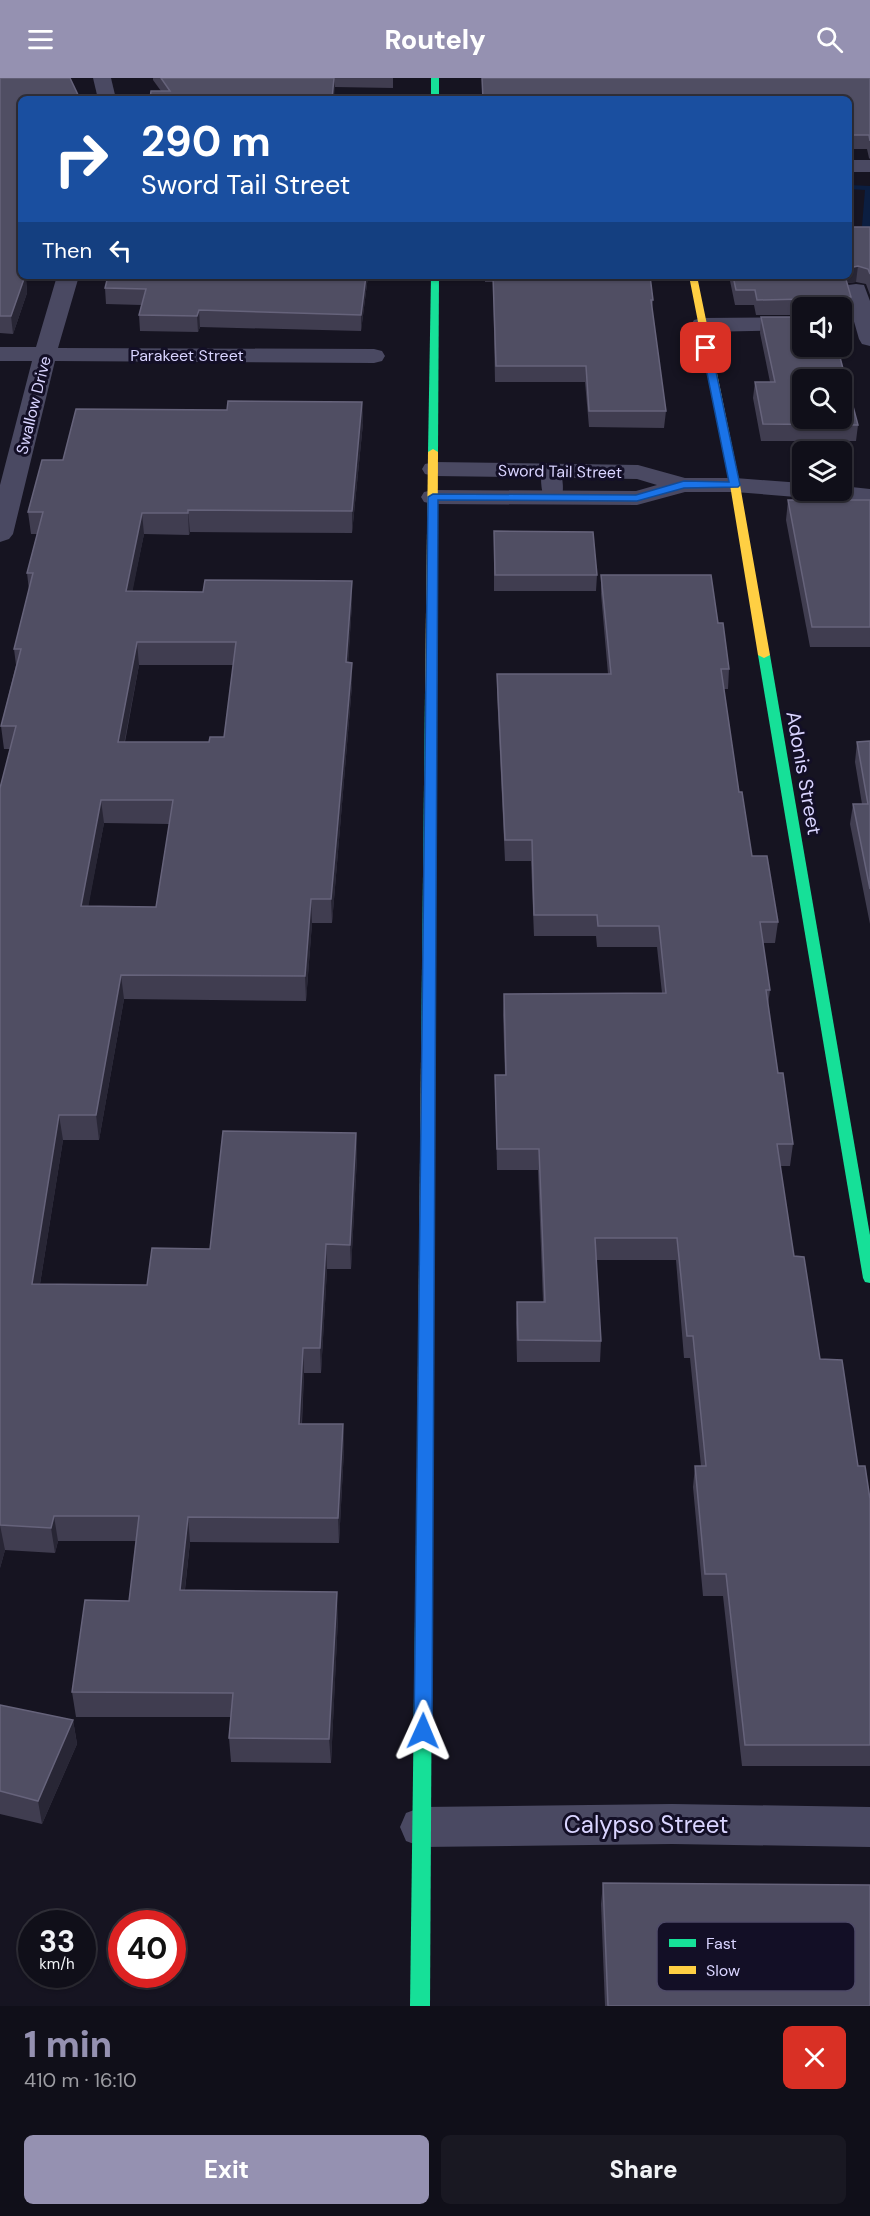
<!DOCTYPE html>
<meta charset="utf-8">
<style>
:root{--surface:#100f19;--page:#191822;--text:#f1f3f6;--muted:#9c9ca2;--line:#302f38;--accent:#9591b1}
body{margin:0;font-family:"DM Sans",sans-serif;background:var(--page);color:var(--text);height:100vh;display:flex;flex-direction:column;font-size:22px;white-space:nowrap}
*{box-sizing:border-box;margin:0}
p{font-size:20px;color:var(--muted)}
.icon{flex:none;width:33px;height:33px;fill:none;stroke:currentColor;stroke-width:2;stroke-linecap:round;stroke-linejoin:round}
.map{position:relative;height:1928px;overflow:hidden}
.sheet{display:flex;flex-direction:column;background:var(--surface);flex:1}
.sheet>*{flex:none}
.guide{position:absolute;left:18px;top:18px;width:834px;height:183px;border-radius:9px;box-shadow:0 2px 4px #0004,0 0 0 2px var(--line);background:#1a4fa0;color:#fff;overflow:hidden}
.fabs{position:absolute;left:792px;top:219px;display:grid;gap:12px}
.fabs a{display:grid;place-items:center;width:60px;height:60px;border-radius:9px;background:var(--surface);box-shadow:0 2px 4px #0004,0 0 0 2px var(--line);font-size:30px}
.speed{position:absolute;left:18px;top:1832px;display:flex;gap:12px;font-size:30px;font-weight:700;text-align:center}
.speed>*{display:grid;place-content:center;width:78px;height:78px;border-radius:50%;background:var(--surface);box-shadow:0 2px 4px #0004,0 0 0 2px var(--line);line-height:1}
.speed small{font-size:15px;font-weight:400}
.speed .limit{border:9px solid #d22;background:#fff;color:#111}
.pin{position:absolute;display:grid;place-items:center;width:51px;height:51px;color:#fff;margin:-26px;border-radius:12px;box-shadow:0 3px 9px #0006}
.me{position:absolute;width:66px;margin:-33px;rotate:1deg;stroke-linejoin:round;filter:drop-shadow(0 0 4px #0008)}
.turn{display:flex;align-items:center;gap:21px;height:126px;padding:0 24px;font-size:27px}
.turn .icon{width:78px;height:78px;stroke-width:2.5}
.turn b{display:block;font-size:42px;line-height:51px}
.then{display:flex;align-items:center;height:57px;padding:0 24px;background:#0003;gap:12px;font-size:22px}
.round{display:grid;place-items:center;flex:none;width:63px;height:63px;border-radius:9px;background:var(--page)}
.overview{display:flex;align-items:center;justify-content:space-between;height:102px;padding:0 24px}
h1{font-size:36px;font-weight:800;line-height:45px;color:var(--accent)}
.cta{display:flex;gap:12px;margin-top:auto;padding:12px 24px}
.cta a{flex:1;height:69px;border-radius:9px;background:var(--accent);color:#fff;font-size:24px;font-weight:800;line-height:69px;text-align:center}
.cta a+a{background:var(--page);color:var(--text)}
header{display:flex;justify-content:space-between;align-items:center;height:78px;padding:0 24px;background:var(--accent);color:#fff;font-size:27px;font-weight:800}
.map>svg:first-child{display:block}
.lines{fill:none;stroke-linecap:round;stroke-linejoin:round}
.stream{fill:#0b1e41;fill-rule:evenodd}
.lane{fill:#4a4962;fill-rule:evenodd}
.street{fill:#4a4962;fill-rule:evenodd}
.fast{fill:#16e098;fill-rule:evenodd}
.slow{fill:#ffcf43;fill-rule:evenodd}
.wall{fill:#403d50;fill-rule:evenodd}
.shaded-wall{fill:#282635}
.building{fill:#504e63;stroke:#66637b;stroke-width:1.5;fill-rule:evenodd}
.route{fill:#1a73e8;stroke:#114b97;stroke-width:1.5}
.labels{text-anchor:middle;stroke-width:6;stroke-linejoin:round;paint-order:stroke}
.far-street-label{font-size:16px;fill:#d9d4ff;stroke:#130f26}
.street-label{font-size:20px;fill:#d9d4ff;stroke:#130f26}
.near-street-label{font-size:24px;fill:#d9d4ff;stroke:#130f26}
.key{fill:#130f26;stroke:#4e4a67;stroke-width:1.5}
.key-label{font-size:16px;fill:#d9d4ff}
</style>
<header><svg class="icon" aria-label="menu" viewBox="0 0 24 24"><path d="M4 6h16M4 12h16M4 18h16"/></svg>Routely<svg class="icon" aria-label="search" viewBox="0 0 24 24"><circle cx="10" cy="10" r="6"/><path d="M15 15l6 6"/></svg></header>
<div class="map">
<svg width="870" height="1928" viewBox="0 0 870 1928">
<rect width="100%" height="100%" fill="#161421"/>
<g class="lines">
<polygon class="stream" points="849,107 870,108 870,155 862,148 865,112 849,111"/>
<path class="lane" d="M551,387l7,2c5,7 7,27 2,34h-14c-5,-7 -7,-27 -2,-34z"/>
<g class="street">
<polygon points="93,0 111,0 116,21 98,21"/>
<rect x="849" y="82" width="21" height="12"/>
<polygon points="57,198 79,198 58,270 374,271 382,273 385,278 382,283 374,285 55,283 13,456 9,461 0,464 0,407 32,283 0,283 0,269 36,269"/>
<polygon points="856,206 864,207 870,223 870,268 862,266 859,261 845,212 848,207"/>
<polygon points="702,240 802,239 802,252 702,254 694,252 691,247 694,242"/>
<polygon points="434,384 638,387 685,400 735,400 802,405 802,412 842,412 842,408 870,411 870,425 735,414 685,414 637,427 433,426 424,424 421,419 424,414 433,412 636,413 657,407 637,401 434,398 425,396 422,391 425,386"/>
<polygon points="672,1726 870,1729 870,1769 672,1766 422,1769 406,1763 400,1749 406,1735 422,1729"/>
</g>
<g class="fast">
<rect x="431" y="0" width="8" height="21"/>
<polygon points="431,198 439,198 438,374 433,377 428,374"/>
<polygon points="764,574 770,577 870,1157 870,1205 865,1204 863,1200 758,577"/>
<polygon points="431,610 437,613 435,981 428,985 421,981 425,613"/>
<polygon points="425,1382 431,1384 433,1388 430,1928 410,1928 417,1388 419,1384"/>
</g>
<g class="slow">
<polygon points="689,198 697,198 740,407 770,577 764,580 758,577 730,407"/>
<polygon points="433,371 438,374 437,613 431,616 425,613 428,374"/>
<polygon points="428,977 435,981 433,1388 431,1392 425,1394 419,1392 417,1388 421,981"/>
</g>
</g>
<g class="wall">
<polygon points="0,0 21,21 26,201 27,215 13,256 0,255"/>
<polygon points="153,0 393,0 393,10 335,9 161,13 153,2"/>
<polygon points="482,0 870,0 870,81 869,80 867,71 849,71 849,21 482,21"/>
<polygon points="870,149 870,217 866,206 856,204 848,205 851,219 849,235 842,235 842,230 802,230 802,237 756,237 754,227 735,227 729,198 849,198"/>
<polygon points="368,198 361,253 200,249 198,254 140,253 139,237 141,227 106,226 105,210"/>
<polygon points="485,198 650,198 653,222 652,231 666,333 664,350 589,349 585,304 495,304 493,204 485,204"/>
<polygon points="761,239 858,347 856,363 761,363 753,320 755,304 770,304 760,255"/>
<path d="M362,324l1,21 -11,110 -162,-1 -1,3 -45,-1 -12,57 71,1 149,-11v22l-4,59 4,23 -20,238h-20l-6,78 -182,-2 -25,141h-36l-23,144 107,1 63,-36 146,-116 1,24 -6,112h-24l-6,104h-17l-2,51h41l1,25 -5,94 -149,-1 -5,48 153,27 -7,146 -100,-1 -2,-24 2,-21h-155l-4,-25 57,-91 7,-60h-78l-3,12 -50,-3 -5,18v-780l10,-39h-6l-3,-23 15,-61 -2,-16 15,-59 -2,-17 10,-39h-6l-3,-22 35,-52 164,-50zM139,587h94l-9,72 -15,5h-84zM104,745l65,1 -13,83 -68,-1z"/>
<polygon points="788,422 870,422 870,569 810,569 786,442"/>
<polygon points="494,453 597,497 596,513 494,513"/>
<polygon points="601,497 718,545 729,591 728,611 724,611 739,714 752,778 778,844 775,865 763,865 770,912 768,927 778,995 793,1066 790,1088 780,1088 794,1178 820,1281 870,1421 870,1688 742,1688 723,1518 703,1518 693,1409 695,1388 701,1388 690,1280 684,1280 676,1182 596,1182 601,1263 600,1284 517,1284 516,1245 517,1224 543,1224 538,1092 497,1092 495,997 505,997 503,937 504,916 662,915 657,869 597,869 596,858 534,858 531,783 505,783 497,615 497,596 608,596 601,516"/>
<polygon points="870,663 870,846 850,746 853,726 862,726 855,684 857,664"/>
<polygon points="0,1627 73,1642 77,1666 42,1746 0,1736"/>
<polygon points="603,1805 870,1928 605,1928 601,1826"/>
</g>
<g class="shaded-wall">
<polygon points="334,0 335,9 334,21 332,21"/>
<polygon points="858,188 856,204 848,205 843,211 845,198 849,198 849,190"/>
<polygon points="21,192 21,198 27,198 26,201 27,215 13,256 11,238 19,198"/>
<polygon points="366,198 368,198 361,253 361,237"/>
<polygon points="199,232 200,249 198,254 197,238"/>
<polygon points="362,324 363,345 352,455 352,433"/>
<polygon points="188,432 190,454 189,457 188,435"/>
<polygon points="142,435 144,456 128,536 126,513"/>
<polygon points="352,503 352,525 347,607 346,584"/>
<polygon points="137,564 139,587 120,687 118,664"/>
<polygon points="352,585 352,607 332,845 331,821"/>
<polygon points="101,722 104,745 84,852 81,828"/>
<polygon points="311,821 312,845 306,923 305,898"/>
<polygon points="121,897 124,921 99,1062 96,1037"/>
<polygon points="59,1037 63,1062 36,1231 32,1206"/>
<polygon points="356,1055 357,1079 351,1191 350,1167"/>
<polygon points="326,1166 327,1191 321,1295 320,1270"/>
<polygon points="303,1270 304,1295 300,1371 299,1346"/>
<polygon points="343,1346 344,1371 339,1465 338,1440"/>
<polygon points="54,1438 58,1463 55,1475 51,1450"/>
<polygon points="188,1439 190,1464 182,1537 180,1512"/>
<polygon points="0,1447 5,1472 0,1490"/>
<polygon points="337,1514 338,1539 331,1685 329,1661"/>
<polygon points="73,1642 77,1666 42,1746 38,1723"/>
</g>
<g class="building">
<polygon points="0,0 70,0 80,21 21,21 21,192 19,198 25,198 11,238 0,238"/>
<polygon points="161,0 334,0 332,21 150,21 151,13 170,13"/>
<polygon points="482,0 870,0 870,63 869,57 849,57 849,21 483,21"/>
<polygon points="849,149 870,149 870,196 868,191 858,188 849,190"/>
<polygon points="108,198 366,198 361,237 199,232 197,238 139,237 146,211 105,210"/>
<polygon points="493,198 650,198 653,222 651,222 666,333 589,333 586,288 496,288"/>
<polygon points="733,198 845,198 851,219 825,219 827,230 806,230 806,223 804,221 757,222 755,212 736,212"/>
<path d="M761,239h41v29h35l21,79 -95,-1 -8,-42h20zM802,302h40v38h-40z"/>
<path d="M228,323l134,1 -10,109 -164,-1v3h-46l-16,78 77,1 2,-12 147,1 -6,81 6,1 -21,236h-20l-6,77 -184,-1 -25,140h-37l-27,169 115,1 5,-37 58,1 13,-118 133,2 -6,112 -24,-1 -6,104h-17l-4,76h44l-5,94 -150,-1 -8,73 157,2 -8,147 -100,-1 4,-45 -161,-1 13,-92 44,1 10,-85h-85l-3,12 -51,-3v-737l16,-62h-15l20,-77h-7l19,-76h-6l16,-61h-15l14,-52h21l13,-51 151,1zM137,564h99l-12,95h-14l-1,5h-91zM101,722h72l-17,107 -75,-1z"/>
<polygon points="788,422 870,422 870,549 812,549"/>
<polygon points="494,453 593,454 597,497 495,497"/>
<polygon points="601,497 711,497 718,545 723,545 729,591 721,591 739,714 742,714 752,778 767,778 778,844 760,844 770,912 766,912 778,995 783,995 793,1066 777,1066 794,1178 804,1179 820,1281 842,1282 858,1388 865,1388 870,1421 870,1667 745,1667 726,1496 705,1496 695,1388 706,1388 693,1258 687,1258 677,1160 595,1160 601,1263 518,1262 517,1224 545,1224 539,1071 497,1071 495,997 506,997 504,916 666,915 659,848 598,848 597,837 534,837 532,762 505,762 497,596 611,596"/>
<polygon points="870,663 870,811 853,726 868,726 857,664"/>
<polygon points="0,1627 73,1642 38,1723 0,1713"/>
<polygon points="603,1805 870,1807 870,1928 608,1928"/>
</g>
<polygon class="route" points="706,267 711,270 740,407 738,409 684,410 637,423 438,422 432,1653 429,1658 423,1661 417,1658 414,1653 428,419 433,416 636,417 684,403 729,404 702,270"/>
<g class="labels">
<g class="far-street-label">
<text x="187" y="283">Parakeet Street</text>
<text transform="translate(33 327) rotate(-76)" y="6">Swallow Drive</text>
<text transform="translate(560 393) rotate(1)" y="6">Sword Tail Street</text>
</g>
<g class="street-label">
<text transform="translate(804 695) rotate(80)" y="7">Adonis Street</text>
</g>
<g class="near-street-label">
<text x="646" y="1755">Calypso Street</text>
</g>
</g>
<rect x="657" y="1844" width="198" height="69" rx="9" class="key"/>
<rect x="669" y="1861" width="27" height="8" fill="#16e098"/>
<rect x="669" y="1888" width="27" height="8" fill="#ffcf43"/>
<g class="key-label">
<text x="706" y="1871">Fast</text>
<text x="706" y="1898">Slow</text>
</g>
</svg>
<div class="fabs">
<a><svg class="icon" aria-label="sound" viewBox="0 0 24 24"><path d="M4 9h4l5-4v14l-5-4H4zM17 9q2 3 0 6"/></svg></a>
<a><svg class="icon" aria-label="search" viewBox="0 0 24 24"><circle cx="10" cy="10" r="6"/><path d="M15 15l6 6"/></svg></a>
<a><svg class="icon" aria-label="layers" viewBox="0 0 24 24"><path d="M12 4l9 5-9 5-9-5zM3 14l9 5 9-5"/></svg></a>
</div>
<div class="speed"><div>33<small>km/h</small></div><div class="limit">40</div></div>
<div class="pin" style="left:706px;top:270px;background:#d93025"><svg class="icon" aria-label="arrive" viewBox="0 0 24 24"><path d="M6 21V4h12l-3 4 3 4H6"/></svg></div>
<svg class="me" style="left:423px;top:1653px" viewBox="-20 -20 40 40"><path d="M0-17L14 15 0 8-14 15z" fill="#1a73e8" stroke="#fff" stroke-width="4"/></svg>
<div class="guide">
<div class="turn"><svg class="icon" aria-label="right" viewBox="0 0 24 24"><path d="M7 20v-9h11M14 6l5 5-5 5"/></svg><div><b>290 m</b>Sword Tail Street</div></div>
<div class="then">Then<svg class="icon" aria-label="left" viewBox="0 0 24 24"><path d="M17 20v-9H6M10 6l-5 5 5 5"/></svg></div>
</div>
</div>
<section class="sheet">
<div class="overview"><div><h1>1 min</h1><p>410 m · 16:10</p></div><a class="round" style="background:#d93025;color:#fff"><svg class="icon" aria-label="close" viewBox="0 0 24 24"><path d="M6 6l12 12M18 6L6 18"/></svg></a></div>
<div class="cta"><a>Exit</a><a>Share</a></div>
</section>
